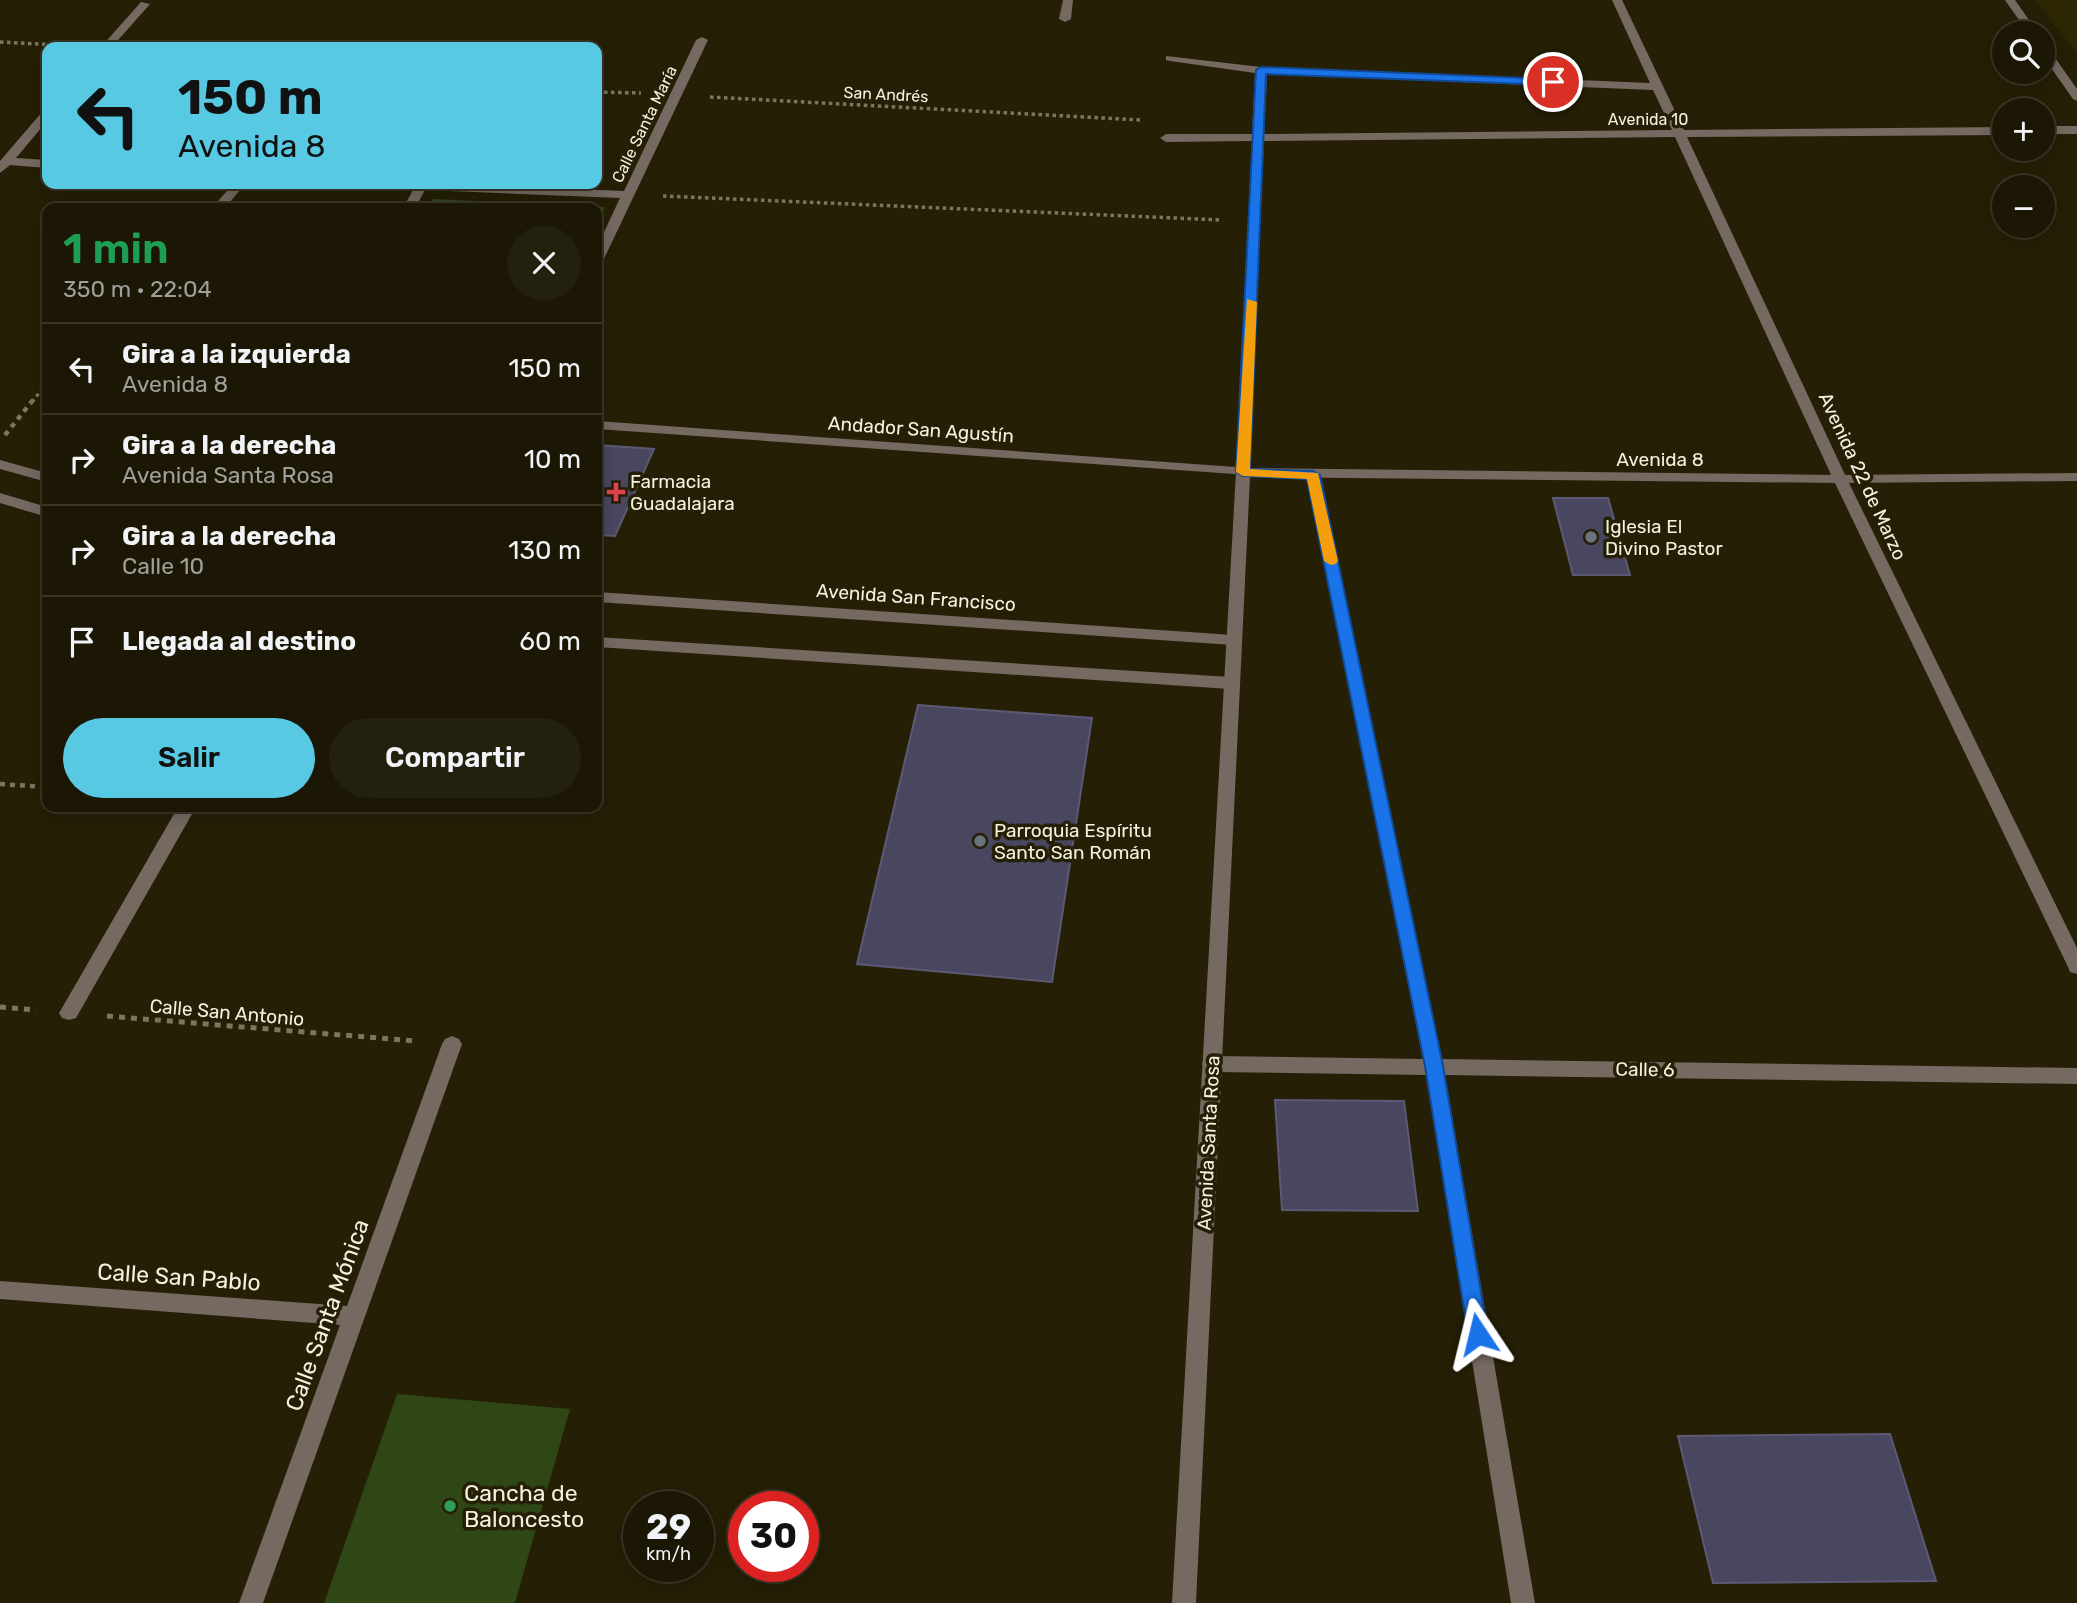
<!DOCTYPE html>
<html lang="es">
<meta charset="utf-8">
<style>
:root{--surface:#1b1704;--page:#24200e;--text:#f1f3f6;--muted:#a09f9a;--line:#393626;--accent:#57c9e3}
body{margin:0;font-family:Rubik,sans-serif;background:var(--page);color:var(--text);height:100vh;display:flex;flex-direction:column;font-size:26px;white-space:nowrap}
*{box-sizing:border-box;margin:0}
p{font-size:23px;color:var(--muted)}
.icon{flex:none;width:38px;height:38px;fill:none;stroke:currentColor;stroke-width:2;stroke-linecap:round;stroke-linejoin:round}
.map{position:relative;flex:1;overflow:hidden}
.sheet{position:absolute;left:42px;top:203px;width:560px;height:609px;display:flex;flex-direction:column;background:var(--surface);border-radius:14px;box-shadow:0 4px 18px #0003,0 0 0 2px var(--line)}
.sheet>*{flex:none}
.banner{position:absolute;left:42px;top:42px;width:560px;height:147px;border-radius:14px;box-shadow:0 4px 18px #0003,0 0 0 2px var(--line);background:#57c9e3;color:#111;overflow:hidden}
.controls{position:absolute;left:1992px;top:21px;display:grid;gap:14px}
.controls a{display:grid;place-items:center;width:63px;height:63px;border-radius:50%;background:var(--surface);box-shadow:0 4px 18px #0003,0 0 0 2px var(--line);font-size:35px}
.speed{position:absolute;left:623px;top:1491px;display:flex;gap:14px;font-size:35px;font-weight:700;text-align:center}
.speed>*{display:grid;place-content:center;width:91px;height:91px;border-radius:50%;background:var(--surface);box-shadow:0 4px 18px #0003,0 0 0 2px var(--line);line-height:1}
.speed small{font-size:18px;font-weight:400}
.speed .limit{border:10px solid #d22;background:#fff;color:#111}
.pin{position:absolute;display:grid;place-items:center;width:60px;height:60px;color:#fff;margin:-30px;border:4px solid #fff;border-radius:50%;box-shadow:0 2px 7px #0007}
.me{position:absolute;width:77px;margin:-38px;rotate:350deg;stroke-linejoin:round;filter:drop-shadow(0 0 5px #0008)}
.turn{display:flex;align-items:center;gap:24px;height:147px;padding:0 21px;font-size:32px}
.turn .icon{width:91px;height:91px;stroke-width:2.5}
.turn b{display:block;font-size:49px;line-height:60px}
.round{display:grid;place-items:center;flex:none;width:74px;height:74px;border-radius:37px;background:var(--page)}
.overview{display:flex;align-items:center;justify-content:space-between;height:119px;padding:0 21px}
h1{font-size:42px;font-weight:600;line-height:52px;color:#1e9e55}
.action{display:flex;gap:14px;margin-top:auto;padding:14px 21px}
.action a{flex:1;height:80px;border-radius:42px;background:var(--accent);color:#111;font-size:28px;font-weight:600;line-height:80px;text-align:center}
.action a+a{background:var(--page);color:var(--text)}
ul{padding:0;list-style:none}
li{display:flex;align-items:center;gap:21px;height:91px;padding:0 21px;border-top:2px solid var(--line)}
li div{flex:1}
li b{display:block;font-size:26px}
li em{font-style:normal}
.map>svg:first-child{display:block}
.built{fill:#2d2603}
.green{fill:#2f4615}
.building{fill:#49465f;stroke:#5d5974;stroke-width:2}
.lines{fill:none;stroke-linecap:round;stroke-linejoin:round}
.path-far2{stroke:#7a7660;stroke-width:3.5;stroke-dasharray:3.5 3.5;stroke-linecap:butt}
.path-far1{stroke:#7a7660;stroke-width:4.5;stroke-dasharray:5 5;stroke-linecap:butt}
.path{stroke:#7a7660;stroke-width:5;stroke-dasharray:6 6;stroke-linecap:butt}
.service{fill:#756962;fill-rule:evenodd}
.minor{fill:#756962;fill-rule:evenodd}
.tertiary{fill:#756962;fill-rule:evenodd}
.route{fill:#1a73e8;stroke:#114b97;stroke-width:2}
.slow{fill:#f59e0b}
.health-dot{fill:#e0444e;stroke:#241f05;stroke-width:2.5}
.worship-dot{fill:#6b7280;stroke:#241f05;stroke-width:2.5}
.leisure-dot{fill:#2e9e5b;stroke:#241f05;stroke-width:2.5}
.labels{text-anchor:middle;stroke-width:7;stroke-linejoin:round;paint-order:stroke}
.far-street-label{font-size:16px;fill:#f4f1e2;stroke:#241f05}
.street-label{font-size:19px;fill:#f4f1e2;stroke:#241f05}
.poi-label{font-size:19px;fill:#f4f1e2;stroke:#241f05;text-anchor:start}
.near-street-label{font-size:23px;fill:#f4f1e2;stroke:#241f05}
.near-poi-label{font-size:23px;fill:#f4f1e2;stroke:#241f05;text-anchor:start}
</style>
<div class="map">
<svg width="2077" height="1603" viewBox="0 0 2077 1603">
<rect width="100%" height="100%" fill="#241f05"/>
<polygon class="built" points="2036,0 2077,0 2077,54"/>
<g class="green">
<polygon points="433,199 605,207 597,225 597,208 428,208"/>
<polygon points="397,1394 570,1409 515,1603 324,1603"/>
</g>
<g class="building">
<polygon points="597,445 654,449 615,536 597,535"/>
<polygon points="1553,498 1608,498 1630,575 1573,575"/>
<polygon points="918,705 1092,718 1052,982 857,964"/>
<polygon points="1275,1100 1404,1101 1418,1211 1282,1210"/>
<polygon points="1890,1434 1936,1581 1713,1583 1678,1436"/>
</g>
<g class="lines">
<g class="path-far2">
<polyline points="0,42 77,46"/>
<polyline points="597,92 641,93"/>
<polyline points="710,97 1141,120"/>
<polyline points="663,196 1221,220"/>
<polyline points="32,402 47,383"/>
</g>
<g class="path-far1">
<polyline points="5,435 33,400"/>
<polyline points="0,784 47,787"/>
</g>
<g class="path">
<polyline points="0,1007 36,1010"/>
<polyline points="107,1016 416,1041"/>
</g>
<polygon class="service" points="233,184 245,184 225,208 212,208"/>
<g class="minor">
<polygon points="1063,0 1073,0 1071,19 1065,22 1059,19"/>
<path d="M1612,0h10l62,130 320,-3v8l-317,2 160,342 230,469v26l-7,-2 -2,-5 -235,-488 -158,-342 -411,4 -16,334 -651,-46v-8l639,46 16,-326 -86,1 -6,-4 6,-4h86l3,-61 -85,-12 -4,-1v-4l95,11 389,16zM1267,74l386,16 19,40 -408,4z"/>
<polygon points="141,2 150,4 112,47 101,47"/>
<polygon points="702,37 708,40 602,263 597,264 597,247 620,198 425,190 415,208 403,208 413,190 371,188 365,184 452,184 624,191 696,40"/>
<polygon points="43,111 47,111 47,121 16,158 47,160 47,168 10,165 0,173 0,161"/>
<rect x="2042" y="126" width="35" height="8"/>
<polygon points="0,460 47,473 47,482 0,469"/>
<polygon points="1313,471 1320,475 1442,1059 2077,1068 2077,1084 1445,1075 1535,1603 1511,1603 1426,1075 1212,1072 1205,1070 1202,1064 1205,1058 1212,1056 1423,1059 1306,475"/>
<polygon points="0,493 47,507 47,517 0,503"/>
<polygon points="597,592 1233,635 1241,640 1233,645 597,602"/>
<polygon points="597,637 1230,677 1238,683 1230,689 597,647"/>
<polygon points="178,807 196,807 76,1018 69,1020 62,1018 59,1013 62,1008"/>
<polygon points="452,1036 459,1039 462,1044 263,1603 239,1603 340,1325 0,1299 0,1281 347,1306 442,1044 445,1039"/>
</g>
<g class="tertiary">
<polygon points="2005,0 2015,0 2038,33 2028,33"/>
<polygon points="2042,44 2046,45 2077,89 2077,101 2073,99 2042,55"/>
<polygon points="1243,468 1840,475 2077,473 2077,481 1840,483 1250,477 1196,1603 1172,1603 1236,472"/>
</g>
</g>
<polygon class="route" points="1261,67 1553,79 1558,82 1553,85 1266,74 1250,469 1313,471 1320,475 1443,1066 1488,1334 1485,1341 1478,1343 1471,1341 1468,1334 1425,1066 1307,479 1243,476 1236,472 1256,70"/>
<polygon class="slow" points="1247,299 1257,302 1250,469 1318,473 1338,561 1336,564 1331,565 1324,561 1307,479 1243,476 1236,472"/>
<path class="health-dot" d="M612.5 481.5h7v7h7v7h-7v7h-7v-7h-7v-7h7z"/>
<g class="worship-dot">
<circle cx="1591" cy="537" r="7"/>
<circle cx="980" cy="841" r="7"/>
</g>
<circle class="leisure-dot" cx="450" cy="1506" r="7"/>
<g class="labels">
<g class="far-street-label">
<text transform="translate(886 94) rotate(3)" y="6">San Andrés</text>
<text x="1648" y="125">Avenida 10</text>
<text transform="translate(644 124) rotate(-64)" y="6">Calle Santa María</text>
</g>
<g class="street-label">
<text transform="translate(921 429) rotate(4)" y="7">Andador San Agustín</text>
<text x="1660" y="466">Avenida 8</text>
<text transform="translate(1863 476) rotate(65)" y="7">Avenida 22 de Marzo</text>
<text transform="translate(916 597) rotate(4)" y="7">Avenida San Francisco</text>
<text transform="translate(227 1012) rotate(5)" y="7">Calle San Antonio</text>
<text transform="translate(1645 1069) rotate(1)" y="7">Calle 6</text>
<text transform="translate(1208 1143) rotate(-87)" y="7">Avenida Santa Rosa</text>
</g>
<g class="poi-label">
<text x="630" y="488">Farmacia<tspan x="630" dy="22">Guadalajara</tspan></text>
<text x="1605" y="533">Iglesia El<tspan x="1605" dy="22">Divino Pastor</tspan></text>
<text x="994" y="837">Parroquia Espíritu<tspan x="994" dy="22">Santo San Román</tspan></text>
</g>
<g class="near-street-label">
<text transform="translate(179 1277) rotate(4)" y="8">Calle San Pablo</text>
<text transform="translate(327 1315) rotate(-70)" y="8">Calle Santa Mónica</text>
</g>
<g class="near-poi-label">
<text x="464" y="1501">Cancha de<tspan x="464" dy="26">Baloncesto</tspan></text>
</g>
</g>
</svg>
<div class="controls">
<a><svg class="icon" aria-label="search" viewBox="0 0 24 24"><circle cx="10" cy="10" r="6"/><path d="M15 15l6 6"/></svg></a>
<a>+</a>
<a>−</a>
</div>
<div class="speed"><div>29<small>km/h</small></div><div class="limit">30</div></div>
<div class="pin" style="left:1553px;top:82px;background:#d93025"><svg class="icon" aria-label="arrive" viewBox="0 0 24 24"><path d="M6 21V4h12l-3 4 3 4H6"/></svg></div>
<svg class="me" style="left:1478px;top:1334px" viewBox="-20 -20 40 40"><path d="M0-17L14 15 0 8-14 15z" fill="#1a73e8" stroke="#fff" stroke-width="4"/></svg>
<div class="banner">
<div class="turn"><svg class="icon" aria-label="left" viewBox="0 0 24 24"><path d="M17 20v-9H6M10 6l-5 5 5 5"/></svg><div><b>150 m</b>Avenida 8</div></div>
</div>
<section class="sheet">
<div class="overview"><div><h1>1 min</h1><p>350 m · 22:04</p></div><a class="round"><svg class="icon" aria-label="close" viewBox="0 0 24 24"><path d="M6 6l12 12M18 6L6 18"/></svg></a></div>
<ul>
<li><svg class="icon" aria-label="left" viewBox="0 0 24 24"><path d="M17 20v-9H6M10 6l-5 5 5 5"/></svg><div><b>Gira a la izquierda</b><p>Avenida 8</p></div><em>150 m</em></li>
<li><svg class="icon" aria-label="right" viewBox="0 0 24 24"><path d="M7 20v-9h11M14 6l5 5-5 5"/></svg><div><b>Gira a la derecha</b><p>Avenida Santa Rosa</p></div><em>10 m</em></li>
<li><svg class="icon" aria-label="right" viewBox="0 0 24 24"><path d="M7 20v-9h11M14 6l5 5-5 5"/></svg><div><b>Gira a la derecha</b><p>Calle 10</p></div><em>130 m</em></li>
<li><svg class="icon" aria-label="arrive" viewBox="0 0 24 24"><path d="M6 21V4h12l-3 4 3 4H6"/></svg><div><b>Llegada al destino</b></div><em>60 m</em></li>
</ul>
<div class="action"><a>Salir</a><a>Compartir</a></div>
</section>
</div>
